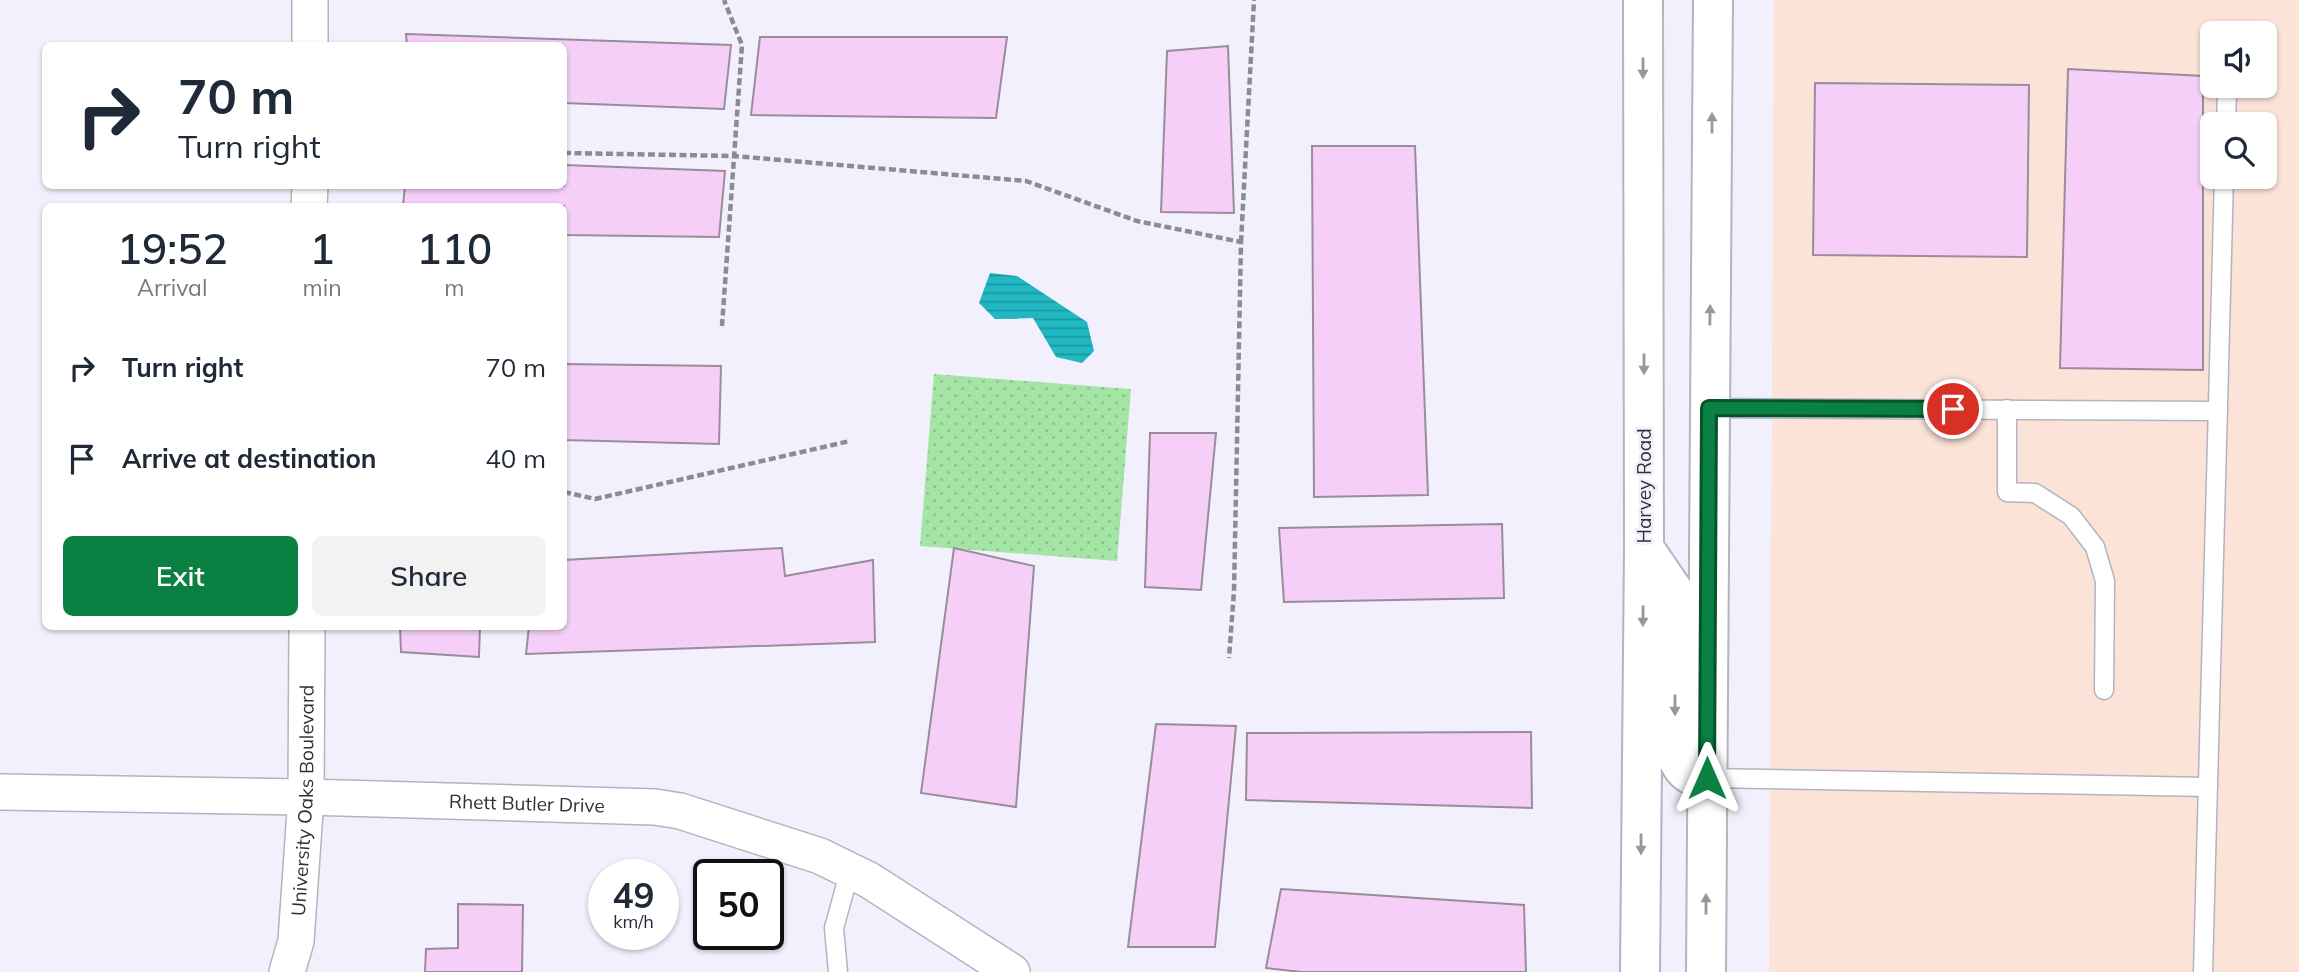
<!DOCTYPE html>
<style>
:root{--surface:#fff;--page:#f2f2f3;--text:#1f2937;--muted:#747a83;--accent:#0b8043}
body{margin:0;font-family:Mulish,sans-serif;background:var(--page);color:var(--text);height:100vh;display:flex;flex-direction:column;font-size:26px;white-space:nowrap}
*{box-sizing:border-box;margin:0}
p{font-size:23px;color:var(--muted)}
.icon{flex:none;width:38px;height:38px;fill:none;stroke:currentColor;stroke-width:2;stroke-linecap:round;stroke-linejoin:round}
.map{position:relative;flex:1;overflow:hidden}
.drawer{position:absolute;left:42px;top:203px;width:525px;height:427px;display:flex;flex-direction:column;background:var(--surface);border-radius:10px;box-shadow:0 2px 5px #0004}
.drawer>*{flex:none}
.hud{position:absolute;left:42px;top:42px;width:525px;height:147px;border-radius:10px;box-shadow:0 2px 5px #0004;background:#fff;color:var(--text);overflow:hidden}
.tools{position:absolute;left:2200px;top:21px;display:grid;gap:14px}
.tools a{display:grid;place-items:center;width:77px;height:77px;border-radius:10px;background:var(--surface);box-shadow:0 2px 5px #0004;font-size:35px}
.speed{position:absolute;left:588px;top:859px;display:flex;gap:14px;font-size:35px;font-weight:700;text-align:center}
.speed>*{display:grid;place-content:center;width:91px;height:91px;border-radius:50%;background:var(--surface);box-shadow:0 2px 5px #0004;line-height:1}
.speed small{font-size:18px;font-weight:400}
.speed .limit{border:4px solid #111;border-radius:10px;background:#fff;color:#111}
.pin{position:absolute;display:grid;place-items:center;width:60px;height:60px;color:#fff;margin:-30px;border:4px solid #fff;border-radius:50%;box-shadow:0 2px 7px #0007}
.me{position:absolute;width:77px;margin:-38px;rotate:0deg;stroke-linejoin:round;filter:drop-shadow(0 0 5px #0008)}
.turn{display:flex;align-items:center;gap:24px;height:147px;padding:0 21px;font-size:32px}
.turn .icon{width:91px;height:91px;stroke-width:2.5}
.turn b{display:block;font-size:49px;line-height:60px}
.eta{display:flex;justify-content:space-evenly;align-items:center;height:119px;text-align:center}
.eta b{font-size:42px;font-weight:600;line-height:49px}
.cta{display:flex;gap:14px;margin-top:auto;padding:14px 21px}
.cta a{flex:1;height:80px;border-radius:10px;background:var(--accent);color:#fff;font-size:28px;font-weight:600;line-height:80px;text-align:center}
.cta a+a{background:var(--page);color:var(--text)}
ul{padding:0;list-style:none}
li{display:flex;align-items:center;gap:21px;height:91px;padding:0 21px}
li div{flex:1}
li b{display:block;font-size:26px}
li em{font-style:normal}
.map>svg:first-child{display:block}
.commercial{fill:#fbe3d8;fill-rule:evenodd}
.park{fill:url(#park-dots)}
.water{fill:url(#water-rules)}
.building{fill:#f6cff9;stroke:#988d99;stroke-width:2}
.lines{fill:none;stroke-linecap:round;stroke-linejoin:round}
.service-casing{stroke:#b5b2c1;stroke-width:21}
.minor-casing{stroke:#b5b2c1;stroke-width:38}
.secondary-casing{stroke:#b5b2c1;stroke-width:42}
.path{stroke:#8c8a93;stroke-width:4.5;stroke-dasharray:7 3.5;stroke-linecap:butt}
.service{stroke:#fff;stroke-width:18}
.minor{stroke:#fff;stroke-width:35}
.secondary{stroke:#fff;stroke-width:38}
.oneway{fill:#98979a}
.route-casing{stroke:#07532c;stroke-width:18}
.route{stroke:#0b8043;stroke-width:12}
.labels{text-anchor:middle;stroke-width:6;stroke-linejoin:round;paint-order:stroke}
.street-label{font-size:19px;fill:#302f35;stroke:#f3f0fd}
</style>
<div class="map">
<svg width="2299" height="972" viewBox="0 0 2299 972">
<defs>
<pattern id="park-dots" width="8" height="8" patternUnits="userSpaceOnUse" patternTransform="scale(1.75)"><rect width="8" height="8" fill="#a4e5a5"/><path d="M2 2h.1M6 6h.1" fill="none" stroke="#8ec58f" stroke-width="1.8" stroke-linecap="round"/></pattern>
<pattern id="water-rules" width="6" height="5" patternUnits="userSpaceOnUse" patternTransform="scale(1.75)"><rect width="6" height="5" fill="#20b9c3"/><path d="M0 2.5h6" fill="none" stroke="#1c979f"/></pattern>
</defs>
<rect width="100%" height="100%" fill="#f3f0fd"/>
<path class="commercial" d="M1774,0h525v972h-530zM2212,33h52v53h-52zM2212,124h52v53h-52z"/>
<polygon class="park" points="934,374 1131,389 1117,561 920,546"/>
<polygon class="water" points="990,273 1017,276 1087,322 1094,351 1082,363 1056,357 1033,318 995,319 979,303"/>
<g class="building">
<polygon points="406,34 731,45 724,109 564,103 564,46 407,46"/>
<polygon points="760,37 1007,37 996,118 751,115"/>
<polygon points="1228,46 1234,213 1161,212 1167,51"/>
<polygon points="2068,69 2203,76 2203,370 2060,368"/>
<polygon points="1815,83 2029,85 2027,257 1813,255"/>
<polygon points="1312,146 1415,146 1428,495 1314,497"/>
<polygon points="564,165 725,171 719,237 564,235 564,206 403,206 405,186 564,186"/>
<polygon points="564,364 721,366 719,444 564,440"/>
<polygon points="1150,433 1216,433 1201,590 1145,587"/>
<polygon points="1502,524 1504,598 1284,602 1279,528"/>
<polygon points="782,548 785,576 873,560 875,642 526,654 529,626 564,626 564,560"/>
<polygon points="954,548 1034,566 1016,807 921,793"/>
<polygon points="400,626 480,626 479,657 401,652"/>
<polygon points="1156,724 1236,726 1215,947 1128,947"/>
<polygon points="1531,732 1532,808 1246,800 1247,733"/>
<polygon points="1281,889 1524,905 1526,972 1301,972 1266,968"/>
<polygon points="458,904 523,905 522,972 425,972 426,949 458,948"/>
</g>
<g class="lines">
<defs>
<g id="service">
<polyline points="2226,124 2227,92"/>
<polyline points="1709,408 2218,411"/>
<polyline points="2007,409 2007,492 2035,493 2071,516 2095,547 2105,581 2104,690"/>
<polyline points="1707,778 2208,787"/>
<polyline points="838,972 834,928 850,870"/>
<polyline points="2203,972 2224,177"/>
</g>
<g id="minor">
<polyline points="310,0 310,46"/>
<polyline points="309,206 310,186"/>
<path id="s1" d="M0,792l306,5 349,10 25,4 140,45 49,24 143,92"/>
<path id="s2" d="M287,972l9,-31 10,-144 1,-171"/>
</g>
<g id="secondary">
<path d="M1644,548l32,47 -1,157c6,17 13,26 32,26"/>
<polyline points="1640,972 1644,548 1643,0"/>
<polyline points="1706,972 1713,0"/>
</g>
</defs>
<use href="#service" class="service-casing"/>
<use href="#minor" class="minor-casing"/>
<use href="#secondary" class="secondary-casing"/>
<g class="path">
<polyline points="564,153 734,156 1026,181 1137,221 1241,242 1234,591 1229,658"/>
<polyline points="1241,242 1254,0"/>
<polyline points="722,326 742,45 724,0"/>
<polyline points="564,492 595,499 850,441"/>
</g>
<use href="#service" class="service"/>
<use href="#minor" class="minor"/>
<use href="#secondary" class="secondary"/>
</g>
<defs><path id="oneway-solid" d="M-6-.8H1V-3.2L6.5 0L1 3.2V.8H-6Z" transform="scale(1.75)"/></defs>
<g class="oneway">
<use href="#oneway-solid" transform="translate(1643 68) rotate(90)"/>
<use href="#oneway-solid" transform="translate(1712 123) rotate(-90)"/>
<use href="#oneway-solid" transform="translate(1710 315) rotate(-89)"/>
<use href="#oneway-solid" transform="translate(1644 364) rotate(90)"/>
<use href="#oneway-solid" transform="translate(1643 616) rotate(91)"/>
<use href="#oneway-solid" transform="translate(1675 705) rotate(90)"/>
<use href="#oneway-solid" transform="translate(1641 844) rotate(90)"/>
<use href="#oneway-solid" transform="translate(1706 904) rotate(-90)"/>
</g>
<g class="lines">
<defs>
<polyline id="route" points="1707,778 1709,408 1953,409"/>
</defs>
<use href="#route" class="route-casing"/>
<use href="#route" class="route"/>
</g>
<g class="labels">
<g class="street-label">
<text transform="translate(1644 486) rotate(-90)" y="7">Harvey Road</text>
<text dy="7" stroke="none"><textPath href="#s2" startOffset="173">University Oaks Boulevard</textPath></text>
<text dy="7" stroke="none"><textPath href="#s1" startOffset="527">Rhett Butler Drive</textPath></text>
</g>
</g>
</svg>
<div class="tools">
<a><svg class="icon" aria-label="sound" viewBox="0 0 24 24"><path d="M4 9h4l5-4v14l-5-4H4zM17 9q2 3 0 6"/></svg></a>
<a><svg class="icon" aria-label="search" viewBox="0 0 24 24"><circle cx="10" cy="10" r="6"/><path d="M15 15l6 6"/></svg></a>
</div>
<div class="speed"><div>49<small>km/h</small></div><div class="limit">50</div></div>
<div class="pin" style="left:1953px;top:409px;background:#d93025"><svg class="icon" aria-label="arrive" viewBox="0 0 24 24"><path d="M6 21V4h12l-3 4 3 4H6"/></svg></div>
<svg class="me" style="left:1707px;top:778px" viewBox="-20 -20 40 40"><path d="M0-17L14 15 0 8-14 15z" fill="#0b8043" stroke="#fff" stroke-width="4"/></svg>
<div class="hud">
<div class="turn"><svg class="icon" aria-label="right" viewBox="0 0 24 24"><path d="M7 20v-9h11M14 6l5 5-5 5"/></svg><div><b>70 m</b>Turn right</div></div>
</div>
<section class="drawer">
<div class="eta">
<div><b>19:52</b><p>Arrival</p></div>
<div><b>1</b><p>min</p></div>
<div><b>110</b><p>m</p></div>
</div>
<ul>
<li><svg class="icon" aria-label="right" viewBox="0 0 24 24"><path d="M7 20v-9h11M14 6l5 5-5 5"/></svg><div><b>Turn right</b></div><em>70 m</em></li>
<li><svg class="icon" aria-label="arrive" viewBox="0 0 24 24"><path d="M6 21V4h12l-3 4 3 4H6"/></svg><div><b>Arrive at destination</b></div><em>40 m</em></li>
</ul>
<div class="cta"><a>Exit</a><a>Share</a></div>
</section>
</div>
